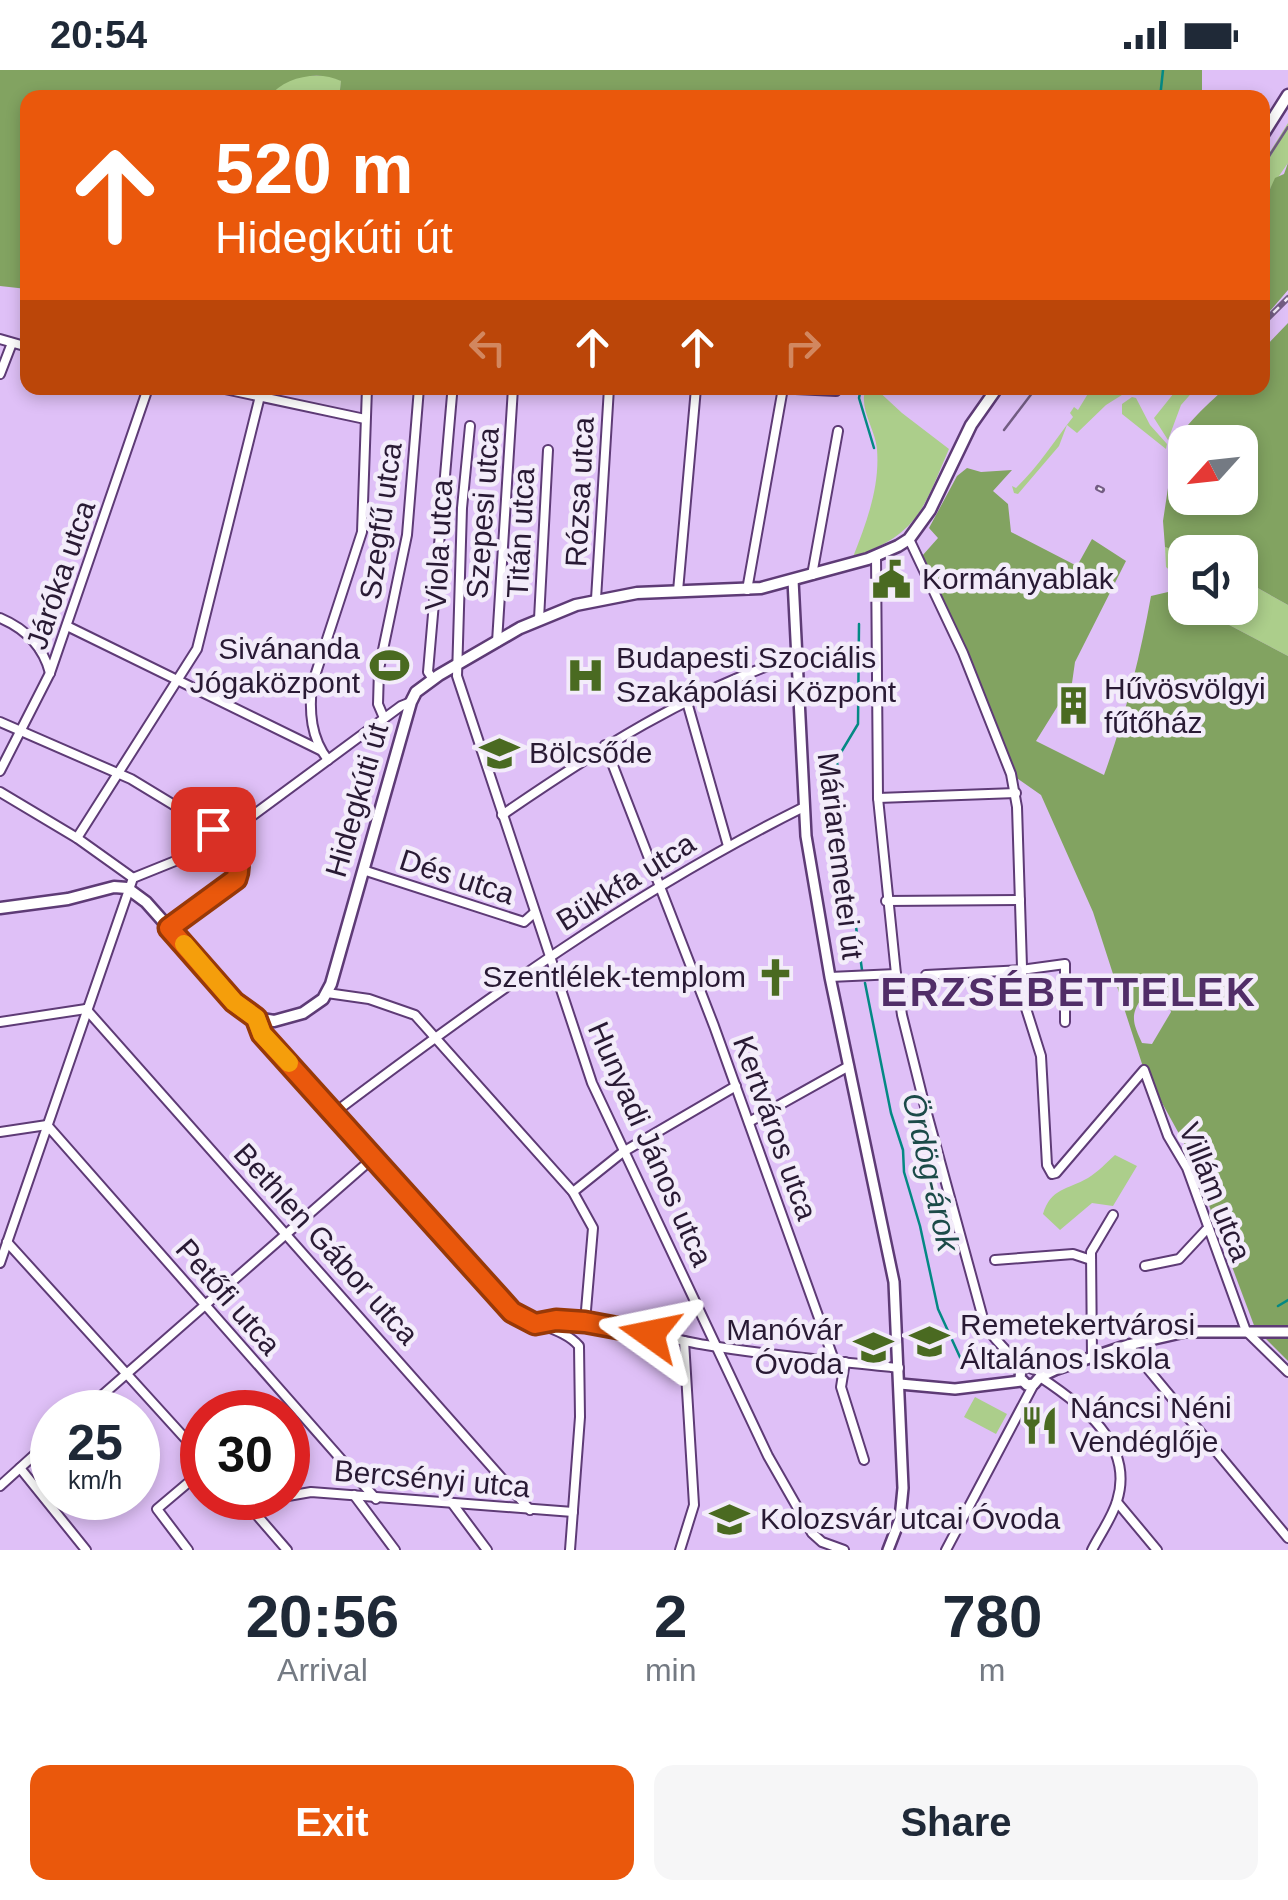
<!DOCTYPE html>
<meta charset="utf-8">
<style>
:root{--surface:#fff;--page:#f6f6f7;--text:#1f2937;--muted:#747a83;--accent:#ea580c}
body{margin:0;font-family:Arial,sans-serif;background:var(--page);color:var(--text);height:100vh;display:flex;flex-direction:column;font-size:38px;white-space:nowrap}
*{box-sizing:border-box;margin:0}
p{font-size:32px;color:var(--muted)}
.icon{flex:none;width:55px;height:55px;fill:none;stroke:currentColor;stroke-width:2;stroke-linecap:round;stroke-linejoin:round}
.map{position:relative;height:1480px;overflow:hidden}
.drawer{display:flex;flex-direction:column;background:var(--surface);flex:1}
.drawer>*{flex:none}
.guide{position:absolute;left:20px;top:20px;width:1250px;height:305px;border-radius:20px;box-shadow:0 5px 15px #0003;background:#ea580c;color:#fff;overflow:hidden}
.needle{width:65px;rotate:243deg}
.fabs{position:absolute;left:1168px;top:355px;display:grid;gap:20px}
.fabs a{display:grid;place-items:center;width:90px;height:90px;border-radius:20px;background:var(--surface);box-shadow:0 5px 15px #0003;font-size:50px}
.speed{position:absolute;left:30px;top:1320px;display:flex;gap:20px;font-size:50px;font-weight:700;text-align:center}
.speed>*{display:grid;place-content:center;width:130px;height:130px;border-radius:50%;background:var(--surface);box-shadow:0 5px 15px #0003;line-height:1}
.speed small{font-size:25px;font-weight:400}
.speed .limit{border:15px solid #d22;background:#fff;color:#111}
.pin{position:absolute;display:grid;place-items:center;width:85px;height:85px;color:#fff;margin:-42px;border-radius:20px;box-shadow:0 5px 15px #0006}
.me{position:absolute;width:110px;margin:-55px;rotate:282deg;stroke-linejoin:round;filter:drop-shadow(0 0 8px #0008)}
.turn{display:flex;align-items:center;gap:35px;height:210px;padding:0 30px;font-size:45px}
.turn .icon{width:130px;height:130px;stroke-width:2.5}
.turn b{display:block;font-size:70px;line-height:85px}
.lanes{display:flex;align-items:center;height:95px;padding:0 30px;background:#0003;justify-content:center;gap:50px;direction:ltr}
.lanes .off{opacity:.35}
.eta{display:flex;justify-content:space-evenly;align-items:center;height:170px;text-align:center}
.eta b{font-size:60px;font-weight:700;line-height:70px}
.action{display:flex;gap:20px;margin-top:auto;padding:20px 30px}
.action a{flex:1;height:115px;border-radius:20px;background:var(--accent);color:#fff;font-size:40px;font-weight:700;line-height:115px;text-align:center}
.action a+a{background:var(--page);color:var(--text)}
.status{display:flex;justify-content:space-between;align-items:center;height:70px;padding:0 50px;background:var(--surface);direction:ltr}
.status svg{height:28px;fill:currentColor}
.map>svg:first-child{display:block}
.green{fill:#acce8b}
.forest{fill:#82a361;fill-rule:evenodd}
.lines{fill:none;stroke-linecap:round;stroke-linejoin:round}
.stream{stroke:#048984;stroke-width:2.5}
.minor-casing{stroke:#5e3b76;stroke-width:12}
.tertiary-casing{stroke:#5e3b76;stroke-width:14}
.secondary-casing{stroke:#5e3b76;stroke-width:15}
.minor{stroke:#fff;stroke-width:8}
.tertiary{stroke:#fff;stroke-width:9}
.secondary{stroke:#fff;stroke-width:10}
.tram{stroke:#735d83;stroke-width:2.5}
.rail-casing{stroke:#735d83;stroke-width:6}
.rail{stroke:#f3ecfa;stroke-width:2.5;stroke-dasharray:8;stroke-linecap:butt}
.route-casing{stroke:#983908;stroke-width:25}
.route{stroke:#ea580c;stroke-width:18}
.slow{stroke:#f59e0b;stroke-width:18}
.labels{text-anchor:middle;stroke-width:9;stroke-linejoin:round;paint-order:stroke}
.street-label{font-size:30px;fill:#291a34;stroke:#f3ecfa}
.poi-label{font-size:30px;fill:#291a34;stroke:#f3ecfa;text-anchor:start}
.water-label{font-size:32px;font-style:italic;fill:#1c4b49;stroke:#f3ecfa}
.district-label{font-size:40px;font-weight:bold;letter-spacing:2.5px;fill:#512d68;stroke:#f3ecfa}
</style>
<div class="status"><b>20:54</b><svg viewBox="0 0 49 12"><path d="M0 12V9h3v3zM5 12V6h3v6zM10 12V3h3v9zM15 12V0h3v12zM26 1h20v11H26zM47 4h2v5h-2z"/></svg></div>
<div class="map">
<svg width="1288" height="1480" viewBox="0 0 1288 1480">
<rect width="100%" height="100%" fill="#dfc0f7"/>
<g class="green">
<polygon points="295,6 335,6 341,11 340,26 269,28 276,17"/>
<polygon points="1288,53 1288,93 1270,119 1267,116 1263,120 1263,93"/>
<path d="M866,318h9l27,25 47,36c-26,60 -30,85 -96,108 14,-36 27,-70 24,-108 -2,-21 -19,-41 -11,-61z"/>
<path d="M1087,318h46l-27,17 -29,28 -10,-8 -8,21 -41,48 -4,-1 -2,-7 4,2c23,-22 38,-47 57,-71l-3,-4 4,-6 4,3 11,-18z"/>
<polygon points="1178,318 1196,318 1181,335 1168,370 1154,348"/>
<polygon points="1132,327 1136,328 1150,355 1167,374 1166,379 1122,344 1122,334"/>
<polygon points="1165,477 1185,484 1185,531 1168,522 1175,505 1166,497"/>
<polygon points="1240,508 1288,535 1288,586 1197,538 1240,538"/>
<path d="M1115,1085l22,11 -24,40 -21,-3 -32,27 -17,-16c8,-26 24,-24 45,-36 10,-6 19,-16 27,-23z"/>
<polygon points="975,1327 1007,1344 996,1364 964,1347"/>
</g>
<g class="forest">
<path d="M0,0h1202v28h-863l2,-17c-23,-11 -57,-4 -72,16l-241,1 -1,191 -27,-3z"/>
<polygon points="1288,93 1288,220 1263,249 1263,120 1267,116 1270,119 1275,108 1284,104"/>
<path d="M1288,253v282l-48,-27v-26l-55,2 -20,-7 -2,-26 5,-33 4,1c2,-11 -3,-21 -1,-32 6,-28 35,-50 54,-69h37l1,-39zM1240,372v56h-55v-56z"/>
<path d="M967,398l14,4 31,-2 -19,21 15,13 3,28 66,34 15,-27 34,22 -51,101 -3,21 -36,58 68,34c21,-58 36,-118 47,-179l17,-4 17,9v7h12l91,48v705l-33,-33 -66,-176 -45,-82 -51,-158 -52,-117 -30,-21 -46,-126 -43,-92 16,-18 -9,-10 28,-52zM1152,926l17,8 2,8 -19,32 -10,-1c-7,-16 -13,-26 -2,-42z"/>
</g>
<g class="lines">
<g class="stream">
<polyline points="1160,28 1163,0"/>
<polyline points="861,318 859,328 874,378"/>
<polyline points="859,554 858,654 837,689 839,734 862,900"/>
<polyline points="865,913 891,1043 903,1080 904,1102 920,1156 938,1239 964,1296"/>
<polyline points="1278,1236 1288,1230"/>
</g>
<defs>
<g id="minor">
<polyline points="27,215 28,215"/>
<polyline points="0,269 28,277"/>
<polyline points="0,304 12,273"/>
<polyline points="220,318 365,349"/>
<polyline points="775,318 836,321"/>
<polyline points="470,356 462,438 457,606 592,1013 768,1386 812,1463 822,1472 844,1480"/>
<polyline points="909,469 963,583 1011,704 1017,737 1023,929 1041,986 1047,1095 1052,1104 1056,1103 1144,1000 1168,1066 1187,1098 1246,1261 1288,1302"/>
<path d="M876,486l2,242 18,176 6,41 21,84 61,223c9,20 28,29 36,49"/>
<polyline points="812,505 838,361"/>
<polyline points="747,520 783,318"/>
<polyline points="678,521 696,318"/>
<polyline points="596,529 609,318"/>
<path d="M0,548c26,11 43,28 50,55"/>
<polyline points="539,549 548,380"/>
<polyline points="67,556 320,680"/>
<polyline points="497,572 513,318"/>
<polyline points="433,609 428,602 452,325"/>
<polyline points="687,632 728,776"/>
<polyline points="384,648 378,634 379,599 407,465 419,318"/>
<polyline points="0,652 131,709 225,766 240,796 236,809 169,858"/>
<polyline points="605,675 714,956 834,1290"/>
<path d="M328,690c-17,-22 -19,-48 -16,-75l50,-153 5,-144"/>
<polyline points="0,701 50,603 148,318"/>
<polyline points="0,722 77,768 133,808"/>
<polyline points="878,728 1016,723"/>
<path d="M502,745c92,-63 187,-125 295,-159"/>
<polyline points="77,768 197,579 262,318"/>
<polyline points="363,800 524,852 534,843"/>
<polyline points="886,831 1020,830"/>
<polyline points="926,905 1021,900 1065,894 1065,952"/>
<polyline points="830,907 896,904"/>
<polyline points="327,923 369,929 415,945 573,1122 593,1158 585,1252"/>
<polyline points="86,939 530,1440"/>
<path d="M256,948l6,17 240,268c24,22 60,23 77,43l1,71 -10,133"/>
<polyline points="0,952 86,939"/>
<path d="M334,1043c150,-113 301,-222 470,-306"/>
<polyline points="749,1052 849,996"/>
<polyline points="47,1055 376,1429"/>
<polyline points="0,1062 47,1055"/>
<polyline points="573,1122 623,1082 736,1016"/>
<polyline points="7,1172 202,1387"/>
<polyline points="995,1190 1073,1184 1091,1190"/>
<polyline points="0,1193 133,808 200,781 225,766 401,636 411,632"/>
<polyline points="1145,1196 1179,1189 1206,1160"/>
<path d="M537,1254c58,-10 113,12 169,21 64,11 129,16 193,23"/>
<polyline points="1128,1275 1288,1468"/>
<polyline points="1092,1287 1091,1182 1113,1145"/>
<polyline points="845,1292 841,1317 864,1390"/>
<path d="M1040,1307c41,27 95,67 77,124 -5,17 -17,33 -25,49"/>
<polyline points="83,1342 373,1088"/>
<polyline points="20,1398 86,1480"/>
<polyline points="0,1416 52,1369"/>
<polyline points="354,1425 395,1480"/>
<polyline points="288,1426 311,1422 573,1442"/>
<polyline points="242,1428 287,1480"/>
<polyline points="1117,1432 1157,1480"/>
<polyline points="452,1433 487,1480"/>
<polyline points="250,1435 279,1428"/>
<polyline points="188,1480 157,1439 202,1401"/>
<polyline points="680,1480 694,1435 684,1271"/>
<polyline points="946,1480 1034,1314"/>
</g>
<g id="tertiary">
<polyline points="793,510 806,766 830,907 894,1212 903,1418 900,1449 888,1480"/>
<polyline points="1057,1299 1040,1307 1034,1314 1027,1315 1020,1308 1021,1299 1027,1296 1038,1300 1057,1299 1128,1275 1185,1262 1288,1262"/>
<polyline points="900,1314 955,1319 1021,1311"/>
</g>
<g id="secondary">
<polyline points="1262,66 1288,25"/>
<polyline points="0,838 68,829 114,817 127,818 146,832 234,931 256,948 274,951 303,943 323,929 331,914 411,632 416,622 439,605 520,558 576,535 637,523 761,518 868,489 898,476 909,469 930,440 971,355 997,318"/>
</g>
</defs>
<use href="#minor" class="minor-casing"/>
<use href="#tertiary" class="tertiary-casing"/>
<use href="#secondary" class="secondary-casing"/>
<use href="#minor" class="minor"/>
<use href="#tertiary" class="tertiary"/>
<use href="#secondary" class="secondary"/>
<g class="tram">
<polyline points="1262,97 1288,57"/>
<polyline points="1004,360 1036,318"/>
</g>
<defs>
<g id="rail">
<polyline points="1262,254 1288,228"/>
<polyline points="1098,418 1102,420"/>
</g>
</defs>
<use href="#rail" class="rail-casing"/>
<use href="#rail" class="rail"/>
</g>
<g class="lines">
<defs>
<path id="route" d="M213,759c17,10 31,30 23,50l-67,49 65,74 22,16 6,16 250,278 23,12 21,-4 29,2 65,12"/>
</defs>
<use href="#route" class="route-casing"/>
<use href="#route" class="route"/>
<polyline class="slow" points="184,874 234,932 256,948 262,964 289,993"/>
</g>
<defs>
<symbol id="civic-bare" viewBox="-9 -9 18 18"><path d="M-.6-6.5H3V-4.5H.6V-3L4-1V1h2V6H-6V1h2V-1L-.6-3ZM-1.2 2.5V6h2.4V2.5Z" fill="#4a6a21" stroke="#f3ecfa" stroke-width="2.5" paint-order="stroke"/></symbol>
<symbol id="stadium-bare" viewBox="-9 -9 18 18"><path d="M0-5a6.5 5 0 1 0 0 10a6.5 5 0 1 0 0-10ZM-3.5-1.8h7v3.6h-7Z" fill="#4a6a21" stroke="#f3ecfa" stroke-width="2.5" paint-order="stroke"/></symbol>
<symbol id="hospital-bare" viewBox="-9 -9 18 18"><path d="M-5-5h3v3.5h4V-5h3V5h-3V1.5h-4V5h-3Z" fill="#4a6a21" stroke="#f3ecfa" stroke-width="2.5" paint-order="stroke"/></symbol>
<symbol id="building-bare" viewBox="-9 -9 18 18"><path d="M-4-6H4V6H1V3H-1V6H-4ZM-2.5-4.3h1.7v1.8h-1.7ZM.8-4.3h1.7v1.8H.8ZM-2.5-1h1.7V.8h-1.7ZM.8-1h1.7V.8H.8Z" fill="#4a6a21" stroke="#f3ecfa" stroke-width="2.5" paint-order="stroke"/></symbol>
<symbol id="school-bare" viewBox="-9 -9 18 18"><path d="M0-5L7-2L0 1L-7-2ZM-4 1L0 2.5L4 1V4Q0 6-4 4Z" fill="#4a6a21" stroke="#f3ecfa" stroke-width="2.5" paint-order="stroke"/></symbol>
<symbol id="church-bare" viewBox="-9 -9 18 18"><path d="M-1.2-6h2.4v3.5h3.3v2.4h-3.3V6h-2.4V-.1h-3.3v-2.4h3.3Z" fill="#4a6a21" stroke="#f3ecfa" stroke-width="2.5" paint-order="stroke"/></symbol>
<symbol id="restaurant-bare" viewBox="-9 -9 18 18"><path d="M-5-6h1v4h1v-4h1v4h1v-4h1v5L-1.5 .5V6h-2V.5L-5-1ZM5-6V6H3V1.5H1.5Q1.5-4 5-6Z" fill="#4a6a21" stroke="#f3ecfa" stroke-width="2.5" paint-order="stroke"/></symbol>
</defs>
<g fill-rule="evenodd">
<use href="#civic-bare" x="864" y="482" width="55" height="55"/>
<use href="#stadium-bare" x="362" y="568" width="55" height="55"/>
<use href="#hospital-bare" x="558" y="578" width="55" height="55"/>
<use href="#building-bare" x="1046" y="608" width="55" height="55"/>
<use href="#school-bare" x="472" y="656" width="55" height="55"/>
<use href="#church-bare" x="748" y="880" width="55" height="55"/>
<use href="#school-bare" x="902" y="1244" width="55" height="55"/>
<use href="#school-bare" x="846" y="1250" width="55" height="55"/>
<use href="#restaurant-bare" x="1012" y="1328" width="55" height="55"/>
<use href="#school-bare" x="702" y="1422" width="55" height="55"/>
</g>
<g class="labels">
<g class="street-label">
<text transform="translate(580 422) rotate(-87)" y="10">Rózsa utca</text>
<text transform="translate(483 443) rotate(-86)" y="10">Szepesi utca</text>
<text transform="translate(381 451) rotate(-82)" y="10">Szegfű utca</text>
<text transform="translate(521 463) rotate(-87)" y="10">Titán utca</text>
<text transform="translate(439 475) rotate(-87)" y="10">Viola utca</text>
<text transform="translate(61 505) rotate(-71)" y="10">Járóka utca</text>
<text transform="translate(357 730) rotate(-74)" y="10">Hidegkúti út</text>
<text transform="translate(840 786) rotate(83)" y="10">Máriaremetei út</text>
<text transform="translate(457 807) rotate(18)" y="10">Dés utca</text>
<text transform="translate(626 812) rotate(-32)" y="10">Bükkfa utca</text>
<text transform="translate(775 1058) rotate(70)" y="10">Kertváros utca</text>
<text transform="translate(650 1074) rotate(66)" y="10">Hunyadi János utca</text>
<text transform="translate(1215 1122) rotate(68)" y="10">Villám utca</text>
<text transform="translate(326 1174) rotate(48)" y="10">Bethlen Gábor utca</text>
<text transform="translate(228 1227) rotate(49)" y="10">Petőfi utca</text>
<text transform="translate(432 1409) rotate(5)" y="10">Bercsényi utca</text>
</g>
<g class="poi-label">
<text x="922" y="519">Kormányablak</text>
<text x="360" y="589" text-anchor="end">Sivánanda<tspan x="360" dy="34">Jógaközpont</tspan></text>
<text x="616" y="598">Budapesti Szociális<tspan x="616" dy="34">Szakápolási Központ</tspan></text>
<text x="1104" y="629">Hűvösvölgyi<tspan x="1104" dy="34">fűtőház</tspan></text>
<text x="529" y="693">Bölcsőde</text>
<text x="746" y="917" text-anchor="end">Szentlélek-templom</text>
<text x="960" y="1265">Remetekertvárosi<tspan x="960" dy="34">Általános Iskola</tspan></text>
<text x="843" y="1270" text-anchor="end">Manóvár<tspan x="843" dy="34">Óvoda</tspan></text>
<text x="1070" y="1348">Náncsi Néni<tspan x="1070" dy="34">Vendéglője</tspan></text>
<text x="760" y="1459">Kolozsvár utcai Óvoda</text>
</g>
<g class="water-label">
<text transform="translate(931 1102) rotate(77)" y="11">Ördög-árok</text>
</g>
<g class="district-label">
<text x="1069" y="936">ERZSÉBETTELEK</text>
</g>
</g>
</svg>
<div class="fabs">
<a><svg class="needle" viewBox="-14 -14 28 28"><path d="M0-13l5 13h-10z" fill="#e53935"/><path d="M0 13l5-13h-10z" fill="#747a83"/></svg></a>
<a><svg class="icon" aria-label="sound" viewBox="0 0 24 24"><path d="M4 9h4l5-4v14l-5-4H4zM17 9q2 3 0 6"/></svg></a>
</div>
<div class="speed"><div>25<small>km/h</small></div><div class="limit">30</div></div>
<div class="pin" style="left:213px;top:759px;background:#d93025"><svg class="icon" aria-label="arrive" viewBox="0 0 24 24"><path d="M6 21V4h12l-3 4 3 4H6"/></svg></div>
<svg class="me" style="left:650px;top:1264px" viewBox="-20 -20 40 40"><path d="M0-17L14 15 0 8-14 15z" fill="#ea580c" stroke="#fff" stroke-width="4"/></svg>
<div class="guide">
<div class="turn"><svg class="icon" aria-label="ahead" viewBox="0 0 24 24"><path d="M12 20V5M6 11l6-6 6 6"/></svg><div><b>520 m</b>Hidegkúti út</div></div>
<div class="lanes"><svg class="icon off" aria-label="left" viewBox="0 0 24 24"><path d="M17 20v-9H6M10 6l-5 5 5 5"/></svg><svg class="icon" aria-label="ahead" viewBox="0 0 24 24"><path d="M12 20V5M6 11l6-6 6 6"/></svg><svg class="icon" aria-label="ahead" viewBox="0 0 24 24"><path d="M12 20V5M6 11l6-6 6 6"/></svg><svg class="icon off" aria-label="right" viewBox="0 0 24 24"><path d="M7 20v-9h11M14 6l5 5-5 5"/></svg></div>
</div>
</div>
<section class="drawer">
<div class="eta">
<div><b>20:56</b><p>Arrival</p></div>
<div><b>2</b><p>min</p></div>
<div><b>780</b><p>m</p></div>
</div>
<div class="action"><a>Exit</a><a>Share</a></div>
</section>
